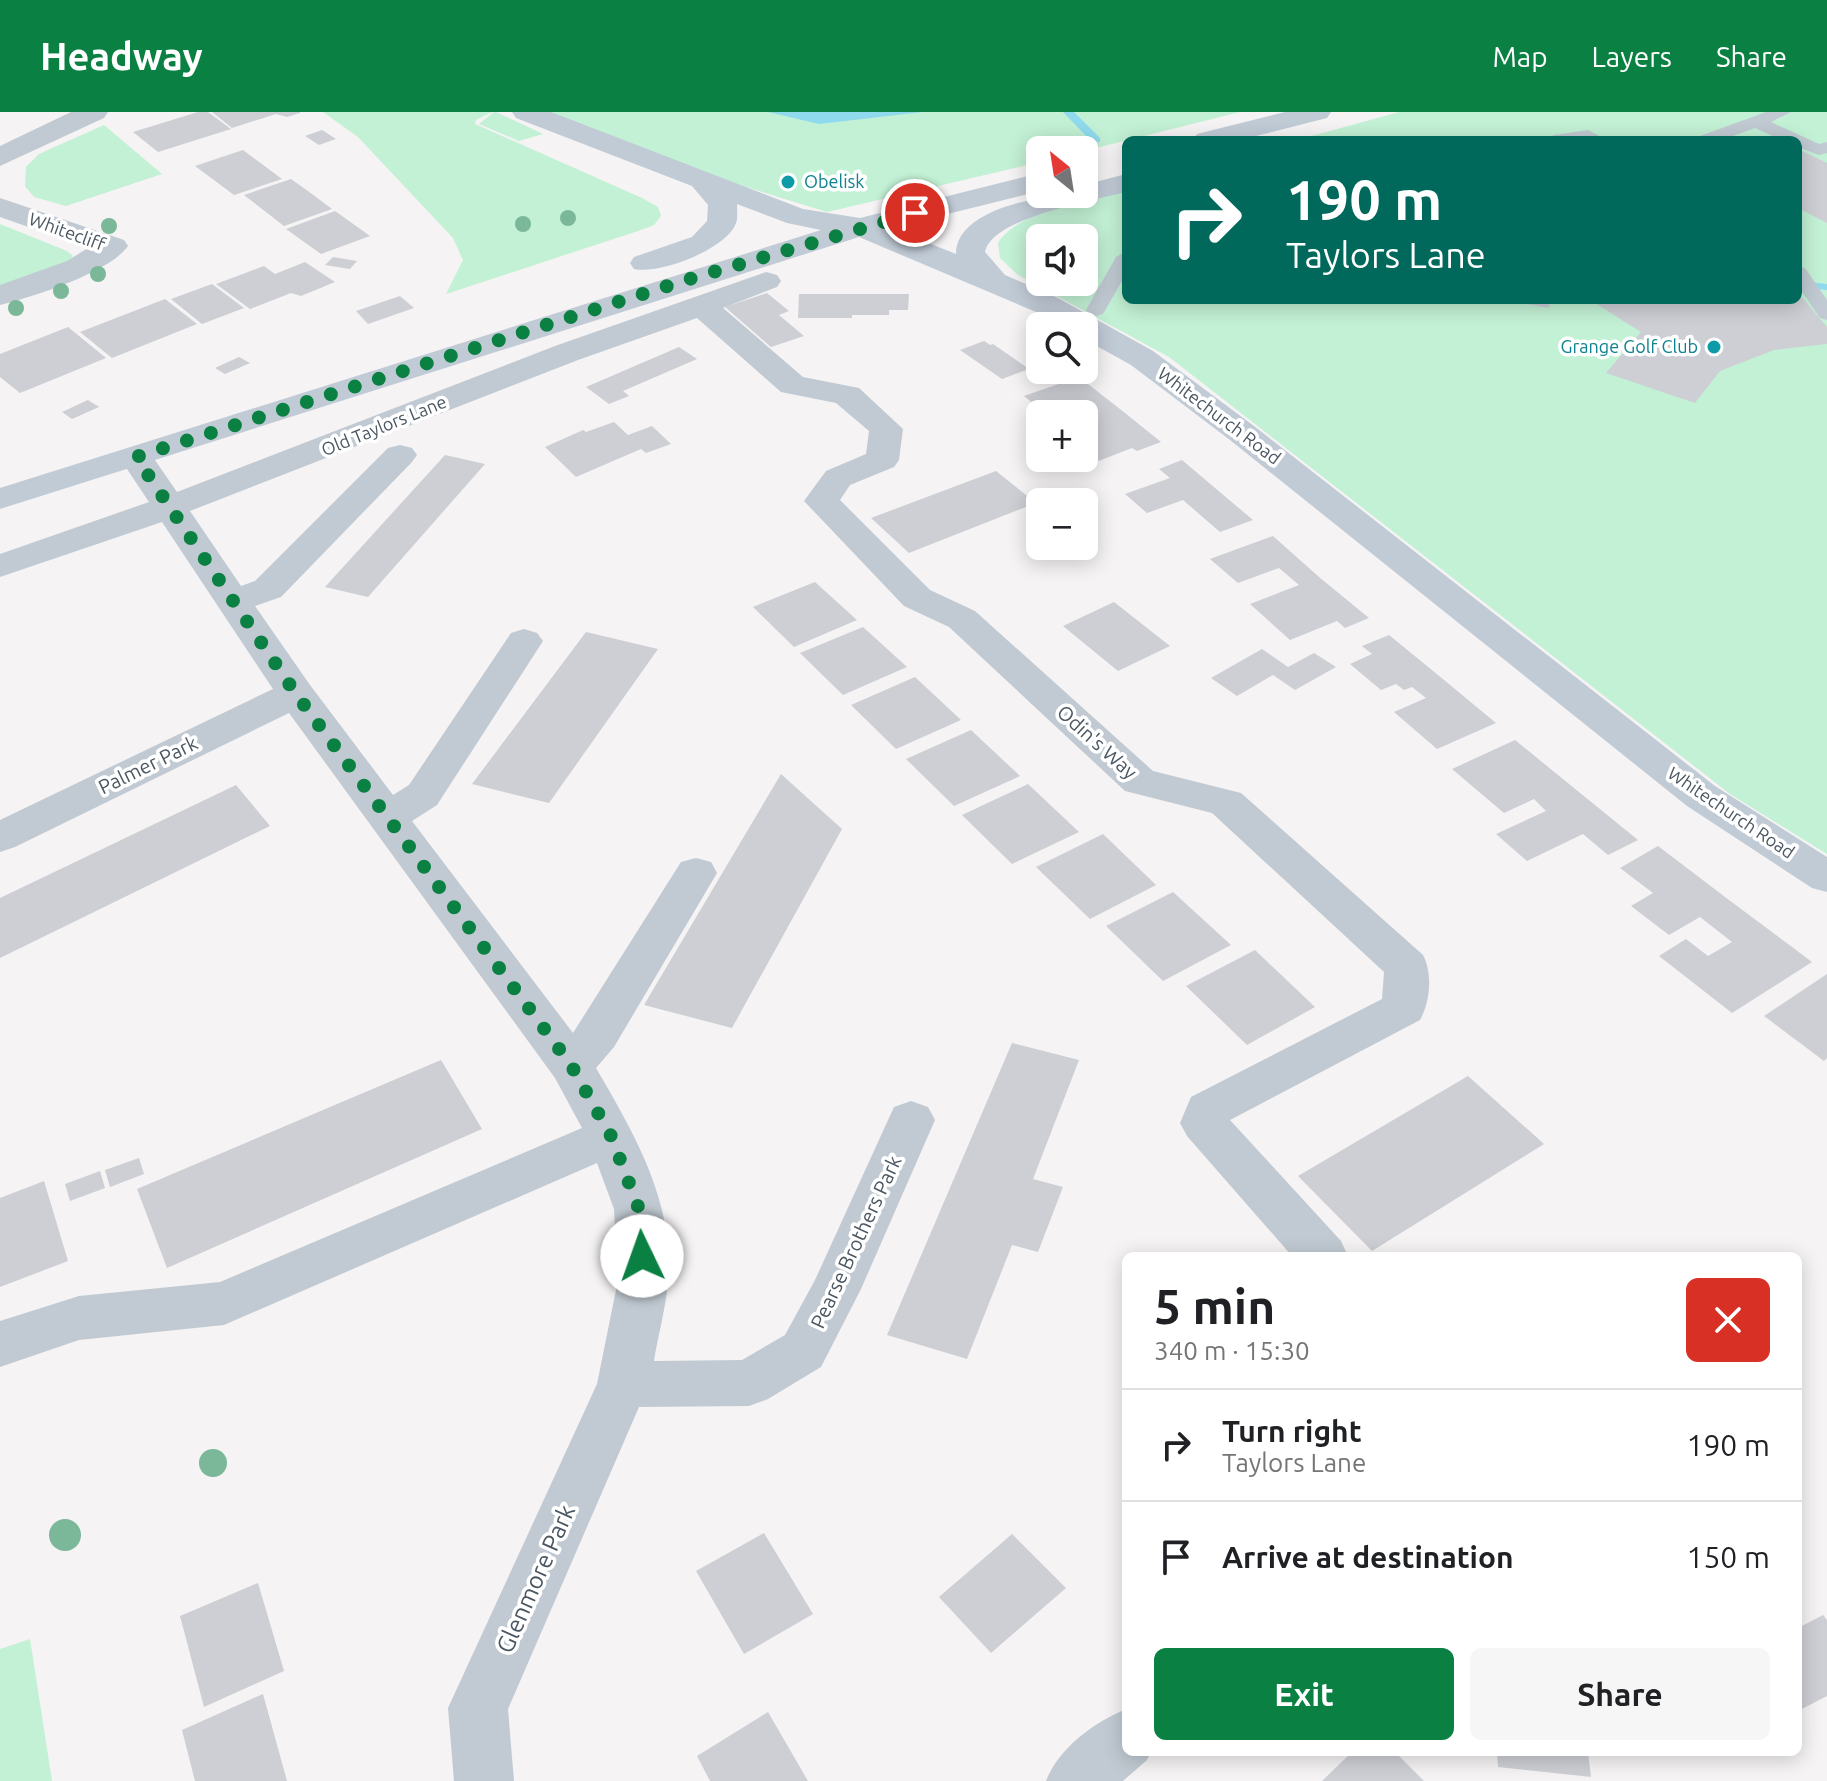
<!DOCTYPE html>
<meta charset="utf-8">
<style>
:root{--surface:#fff;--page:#f6f6f6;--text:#202124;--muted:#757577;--line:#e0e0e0;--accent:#0b8043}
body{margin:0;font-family:Ubuntu,sans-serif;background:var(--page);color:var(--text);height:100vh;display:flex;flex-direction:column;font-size:30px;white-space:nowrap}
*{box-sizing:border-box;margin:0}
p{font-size:26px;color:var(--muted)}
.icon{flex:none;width:44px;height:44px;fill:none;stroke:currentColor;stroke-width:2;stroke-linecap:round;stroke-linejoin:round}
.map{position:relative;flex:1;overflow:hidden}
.details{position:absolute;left:1122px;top:1140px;width:680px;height:504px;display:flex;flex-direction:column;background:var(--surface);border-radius:12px;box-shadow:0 4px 20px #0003}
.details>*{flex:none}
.banner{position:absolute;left:1122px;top:24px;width:680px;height:168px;border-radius:12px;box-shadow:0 4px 20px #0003;background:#00695c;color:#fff;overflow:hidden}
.needle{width:52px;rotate:330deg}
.fabs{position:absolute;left:1026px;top:24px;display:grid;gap:16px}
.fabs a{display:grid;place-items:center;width:72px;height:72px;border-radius:12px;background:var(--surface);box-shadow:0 4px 20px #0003;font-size:40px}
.pin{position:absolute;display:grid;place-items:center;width:68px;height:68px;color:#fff;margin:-34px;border:4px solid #fff;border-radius:50%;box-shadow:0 2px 8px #0007}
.me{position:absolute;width:88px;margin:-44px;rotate:357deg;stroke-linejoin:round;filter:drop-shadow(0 0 6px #0008)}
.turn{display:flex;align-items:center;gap:28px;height:168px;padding:0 32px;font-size:36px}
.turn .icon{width:104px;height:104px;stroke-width:2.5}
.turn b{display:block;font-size:56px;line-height:68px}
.round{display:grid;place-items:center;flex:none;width:84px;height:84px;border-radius:12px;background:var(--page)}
.head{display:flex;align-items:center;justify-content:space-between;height:136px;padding:0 32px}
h1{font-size:48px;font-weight:700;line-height:60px}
.action{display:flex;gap:16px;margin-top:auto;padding:16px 32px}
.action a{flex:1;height:92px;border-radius:12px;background:var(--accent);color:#fff;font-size:32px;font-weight:700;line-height:92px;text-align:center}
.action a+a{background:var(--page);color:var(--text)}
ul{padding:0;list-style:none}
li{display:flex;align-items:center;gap:24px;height:112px;padding:0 32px;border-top:2px solid var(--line)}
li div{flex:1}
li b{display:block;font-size:30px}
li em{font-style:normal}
header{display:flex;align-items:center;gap:48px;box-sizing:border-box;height:112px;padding:0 40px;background:var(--accent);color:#fff}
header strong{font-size:38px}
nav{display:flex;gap:44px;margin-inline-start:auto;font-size:28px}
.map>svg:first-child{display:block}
.green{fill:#c3f1d5;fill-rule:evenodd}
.water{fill:#90daee}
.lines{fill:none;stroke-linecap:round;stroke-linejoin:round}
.stream{fill:#90daee;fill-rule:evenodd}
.building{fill:#cdcfd5}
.lane{fill:#c1cad2;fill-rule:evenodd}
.street{fill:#c1cad2;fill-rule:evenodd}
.secondary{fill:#c1cbd6;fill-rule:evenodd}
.tree{fill:#7bb799}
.route{stroke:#0b8043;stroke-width:14;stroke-dasharray:0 25.2}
.culture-dot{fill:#0f9aa8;stroke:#fff;stroke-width:3}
.labels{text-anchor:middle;stroke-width:7;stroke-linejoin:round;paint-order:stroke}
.far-culture-label{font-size:18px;fill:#0d838f;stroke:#fff;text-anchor:start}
.far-street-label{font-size:18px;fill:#4a5661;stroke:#fff}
.street-label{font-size:20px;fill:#4a5661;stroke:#fff}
.near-street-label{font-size:24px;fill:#4a5661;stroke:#fff}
</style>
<header>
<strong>Headway</strong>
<nav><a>Map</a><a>Layers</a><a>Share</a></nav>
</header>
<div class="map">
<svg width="1827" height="1669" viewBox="0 0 1827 1669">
<rect width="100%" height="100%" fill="#f5f3f3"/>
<g class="green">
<polygon points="323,0 492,0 476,8 475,12 642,86 658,95 661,104 654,113 638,119 446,182 463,148 453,126 358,25"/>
<polygon points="494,0 496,0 543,22 519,29 479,12"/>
<polygon points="545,0 1240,0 1084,39 1040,38 1040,50 827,100 717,66"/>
<path d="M1399,0h428v742l-97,-60 -561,-437 -151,-82 -18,-17 -2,-15c20,-33 92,-43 128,-53v110h672v-160h-501zM1040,126h44v44h-44z"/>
<polygon points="104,13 162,62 66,94 34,85 25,74 26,55 39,42"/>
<polygon points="0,112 67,139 73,144 68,151 0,175"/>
<polygon points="30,1527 52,1669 0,1669 0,1537"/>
</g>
<polygon class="water" points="768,0 923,0 819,12"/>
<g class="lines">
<g class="stream">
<polygon points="1063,0 1074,0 1100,26 1100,30 1092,30"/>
<polygon points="1798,169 1827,172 1827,178 1798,175"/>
</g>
</g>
<g class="building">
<polygon points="198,0 208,0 231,17 158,40 133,20"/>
<polygon points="212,0 300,0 300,1 287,5 276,2 232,16"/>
<polygon points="322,18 336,27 319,33 305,24"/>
<polygon points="1798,37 1827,51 1827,111 1798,96"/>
<polygon points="243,38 282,67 234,83 195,54"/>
<polygon points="291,67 312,82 332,97 284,114 244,83"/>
<polygon points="335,99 370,124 321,142 286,117"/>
<polygon points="333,145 357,149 350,157 325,153"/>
<polygon points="305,150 335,170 301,184 291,181 250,197 216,172 264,154 275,162"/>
<polygon points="212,172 244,196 202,212 171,187"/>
<polygon points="767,181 789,199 779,203 804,224 771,235 725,195"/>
<polygon points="799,182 909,182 908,198 889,198 889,203 852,203 852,206 798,206"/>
<polygon points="400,184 414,196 368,212 356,199"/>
<polygon points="1798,185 1802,185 1827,215 1827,232 1774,238 1720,259 1695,291 1606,261 1641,220 1590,188 1716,188 1727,191 1798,188"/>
<polygon points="165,187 197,212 112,246 80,220"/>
<polygon points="1505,188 1550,188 1549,196"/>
<polygon points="68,215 106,246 20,281 0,265 0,242"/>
<polygon points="984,229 990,233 993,232 1029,257 1002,267 960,238"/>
<polygon points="679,235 697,247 623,279 629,284 609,292 586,275"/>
<polygon points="239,245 250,251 225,262 215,256"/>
<polygon points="1079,265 1125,301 1161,330 1137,339 1132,336 1096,350 1084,340 1084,316 1097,311 1075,294 1046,302 1024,284"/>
<polygon points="88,288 99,295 72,307 62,300"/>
<polygon points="614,310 628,323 652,314 671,332 646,341 641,337 576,365 545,335 583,318 586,320"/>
<polygon points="445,343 485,352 368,485 325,475"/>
<polygon points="1182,348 1215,376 1253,408 1220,420 1183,388 1147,401 1125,382 1170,366 1159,357"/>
<polygon points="996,359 1036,391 909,441 871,406"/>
<polygon points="1273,424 1319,465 1369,506 1345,516 1337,509 1290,528 1250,492 1299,473 1279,456 1238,471 1210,447"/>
<polygon points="815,470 857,508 794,535 753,495"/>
<polygon points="1114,490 1170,534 1118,559 1063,514"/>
<polygon points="863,515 907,555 843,583 800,541"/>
<polygon points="586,520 658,537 549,691 472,672"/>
<polygon points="1389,523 1438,563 1496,611 1437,637 1394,600 1426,586 1412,575 1404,578 1396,572 1381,578 1350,552 1372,542 1362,534"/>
<polygon points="1262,537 1288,555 1314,541 1336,555 1295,578 1273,563 1237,584 1211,566"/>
<polygon points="915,565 961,608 896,637 851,593"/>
<polygon points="971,618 1020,664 954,694 906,647"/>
<polygon points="1515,628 1574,676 1638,728 1608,743 1583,722 1527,749 1496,722 1546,699 1534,687 1504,701 1452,657"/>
<polygon points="781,662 842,717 732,916 644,893"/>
<polygon points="1028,672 1079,720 1012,752 962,703"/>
<polygon points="236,673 270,714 0,846 0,786"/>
<polygon points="1103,722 1156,773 1090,807 1036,755"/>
<polygon points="1658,734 1729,788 1812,850 1732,901 1659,844 1686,827 1708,844 1732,830 1700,805 1669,823 1631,794 1653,781 1620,756"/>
<polygon points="1173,780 1231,833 1163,869 1106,814"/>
<polygon points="1255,838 1315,895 1247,933 1186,874"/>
<polygon points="1827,862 1827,946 1824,949 1764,904"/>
<polygon points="1012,931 1079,948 1033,1067 1063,1075 1038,1140 1012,1133 967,1247 887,1223"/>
<polygon points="441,948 482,1017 167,1156 137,1077"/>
<polygon points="1468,964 1544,1032 1372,1139 1298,1064"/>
<polygon points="139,1046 144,1062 110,1075 105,1058"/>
<polygon points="100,1059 105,1076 70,1089 65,1072"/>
<polygon points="44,1069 68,1149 0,1175 0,1086"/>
<polygon points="764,1421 813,1502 744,1542 696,1459"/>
<polygon points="1012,1422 1066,1476 991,1541 939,1485"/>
<polygon points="258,1471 284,1559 204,1595 180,1504"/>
<polygon points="1823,1503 1827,1508 1827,1584 1798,1599 1798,1516"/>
<polygon points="263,1582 287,1669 195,1669 182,1618"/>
<polygon points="768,1600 808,1669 710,1669 697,1644"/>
<polygon points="1352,1640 1395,1640 1424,1669 1322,1669"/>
<polygon points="1497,1640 1588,1640 1591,1665 1498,1655"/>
</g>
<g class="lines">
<g class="lane">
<polygon points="1766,0 1791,0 1771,10 1819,32 1827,30 1827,41 1819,43 1798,35 1798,28 1781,28 1755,16 1722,28 1697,28 1700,24"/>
<polygon points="1588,18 1607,28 1545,28 1554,23"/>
<polygon points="1126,139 1126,162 1103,202 1096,204 1089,202 1086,198 1116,145"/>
<polygon points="1798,154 1805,156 1827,188 1827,208 1820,206 1798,174"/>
</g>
<g class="street">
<polygon points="71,0 108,0 104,6 0,54 0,34"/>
<path d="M0,86l124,42 4,6c-19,27 -96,51 -128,59v-20l67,-24 21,-13 -88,-31z"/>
<path d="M766,160l11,3 4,6 -4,6 -54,21 80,69 56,11 44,41 -4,31 -5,7 -44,18 -10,15 90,90 45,21 178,160 88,22 182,162c10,19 7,47 -3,65l-190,100 111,121 7,15h-56l-105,-120 -7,-13 11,-26 191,-98 2,-27 -172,-159 -87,-22 -176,-164 -45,-21 -100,-105 22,-30 40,-17 3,-23 -33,-28 -55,-11 -84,-74 -119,42 -388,151 51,75 14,-5 133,-133 12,-3 12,3 5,7 -5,7 -131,135 -26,9 55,79 83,110 16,-10 102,-152 13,-4 13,4 6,8 -106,164 -25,16 161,212 108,-171 15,-4 15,4 6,11 -103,174 -18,21c38,65 79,135 72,213 -2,27 -10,54 -14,80l88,-1 43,-25 30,-55 79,-173 17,-6 17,6 7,13 -74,169 -40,78 -53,32 -19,7 -110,1 -131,302 6,72h-60l-6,-73 149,-324 21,-104 -4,-71 -17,-46 -373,162 -145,15 -79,27v-46l79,-25 141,-14 362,-154 -27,-50 -266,-365 -274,134 -15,5v-32l273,-131 -111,-167 -162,55v-23l149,-52 -30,-45 5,-7 12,-3 12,3 29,42 378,-146z"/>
<path d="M1126,1597v43h25l-4,8 -24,21h-77c13,-33 47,-58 80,-72z"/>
</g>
<g class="secondary">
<path d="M512,0h39l252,97 57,9 180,-45v18l-149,37 65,26c0,-47 93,-60 128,-60v-9l42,-11v18c-31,8 -135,26 -141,60l20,23 53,23 95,53 101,75 461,360 112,71v35l-15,-4 -125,-82 -457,-366 -99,-75 -47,-26v-13h-22l-26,-14 -177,-75 -859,272v-21l821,-258 -34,-7 -50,-19c0,6 1,14 -1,19 -9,26 -77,52 -102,46l-4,-6 4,-6 58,-20 15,-16 1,-16 -16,-19 -176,-68z"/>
<polygon points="1285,0 1331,0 1327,6 1240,28 1193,28 1197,22"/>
</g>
</g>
<g class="tree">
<circle cx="568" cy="106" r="8"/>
<circle cx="523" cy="112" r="8"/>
<circle cx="109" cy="114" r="8"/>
<circle cx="98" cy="162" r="8"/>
<circle cx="61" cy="179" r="8"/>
<circle cx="16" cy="196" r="8"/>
<circle cx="213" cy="1351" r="14"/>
<circle cx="65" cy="1423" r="16"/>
</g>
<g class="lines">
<polyline class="route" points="642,1144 639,1097 611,1024 571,953 296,582 136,345 686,168 915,101"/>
</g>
<g class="culture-dot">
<circle cx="788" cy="70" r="8"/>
<circle cx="1714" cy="235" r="8"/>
</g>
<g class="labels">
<g class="far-culture-label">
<text x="804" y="76">Obelisk</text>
<text x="1698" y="241" text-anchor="end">Grange Golf Club</text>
</g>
<g class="far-street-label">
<text transform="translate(67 120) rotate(20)" y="6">Whitecliff</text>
<text transform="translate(1219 304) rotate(37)" y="6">Whitechurch Road</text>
<text transform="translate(384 314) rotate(-22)" y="6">Old Taylors Lane</text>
<text transform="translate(1731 701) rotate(34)" y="6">Whitechurch Road</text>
</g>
<g class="street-label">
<text transform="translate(1097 630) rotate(42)" y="7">Odin's Way</text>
<text transform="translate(148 653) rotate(-26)" y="7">Palmer Park</text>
<text transform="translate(856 1130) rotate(-65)" y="7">Pearse Brothers Park</text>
</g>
<g class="near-street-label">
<text transform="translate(536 1467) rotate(-66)" y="8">Glenmore Park</text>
</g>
</g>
</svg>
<div class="fabs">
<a><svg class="needle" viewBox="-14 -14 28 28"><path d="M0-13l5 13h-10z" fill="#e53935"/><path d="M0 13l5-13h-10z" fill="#757577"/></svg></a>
<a><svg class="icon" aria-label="sound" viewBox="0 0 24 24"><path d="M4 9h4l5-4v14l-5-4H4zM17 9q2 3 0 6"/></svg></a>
<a><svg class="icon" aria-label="search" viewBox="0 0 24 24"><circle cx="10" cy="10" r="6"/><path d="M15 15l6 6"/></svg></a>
<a>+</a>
<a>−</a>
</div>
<div class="pin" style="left:915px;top:101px;background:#d93025"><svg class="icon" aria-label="arrive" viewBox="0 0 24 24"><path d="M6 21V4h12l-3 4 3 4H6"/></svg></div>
<svg class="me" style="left:642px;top:1144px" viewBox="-20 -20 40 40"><circle r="19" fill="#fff"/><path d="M0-13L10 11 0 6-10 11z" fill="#0b8043"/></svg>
<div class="banner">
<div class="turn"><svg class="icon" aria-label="right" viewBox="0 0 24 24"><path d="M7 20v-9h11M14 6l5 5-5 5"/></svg><div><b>190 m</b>Taylors Lane</div></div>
</div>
<section class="details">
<div class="head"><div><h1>5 min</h1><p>340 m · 15:30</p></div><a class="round" style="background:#d93025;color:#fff"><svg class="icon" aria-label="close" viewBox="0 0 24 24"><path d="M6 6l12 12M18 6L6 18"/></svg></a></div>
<ul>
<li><svg class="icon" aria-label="right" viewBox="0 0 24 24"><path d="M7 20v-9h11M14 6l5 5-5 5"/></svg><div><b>Turn right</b><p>Taylors Lane</p></div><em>190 m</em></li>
<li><svg class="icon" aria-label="arrive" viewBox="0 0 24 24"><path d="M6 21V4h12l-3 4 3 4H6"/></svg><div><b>Arrive at destination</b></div><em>150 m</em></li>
</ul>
<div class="action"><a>Exit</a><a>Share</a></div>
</section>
</div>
